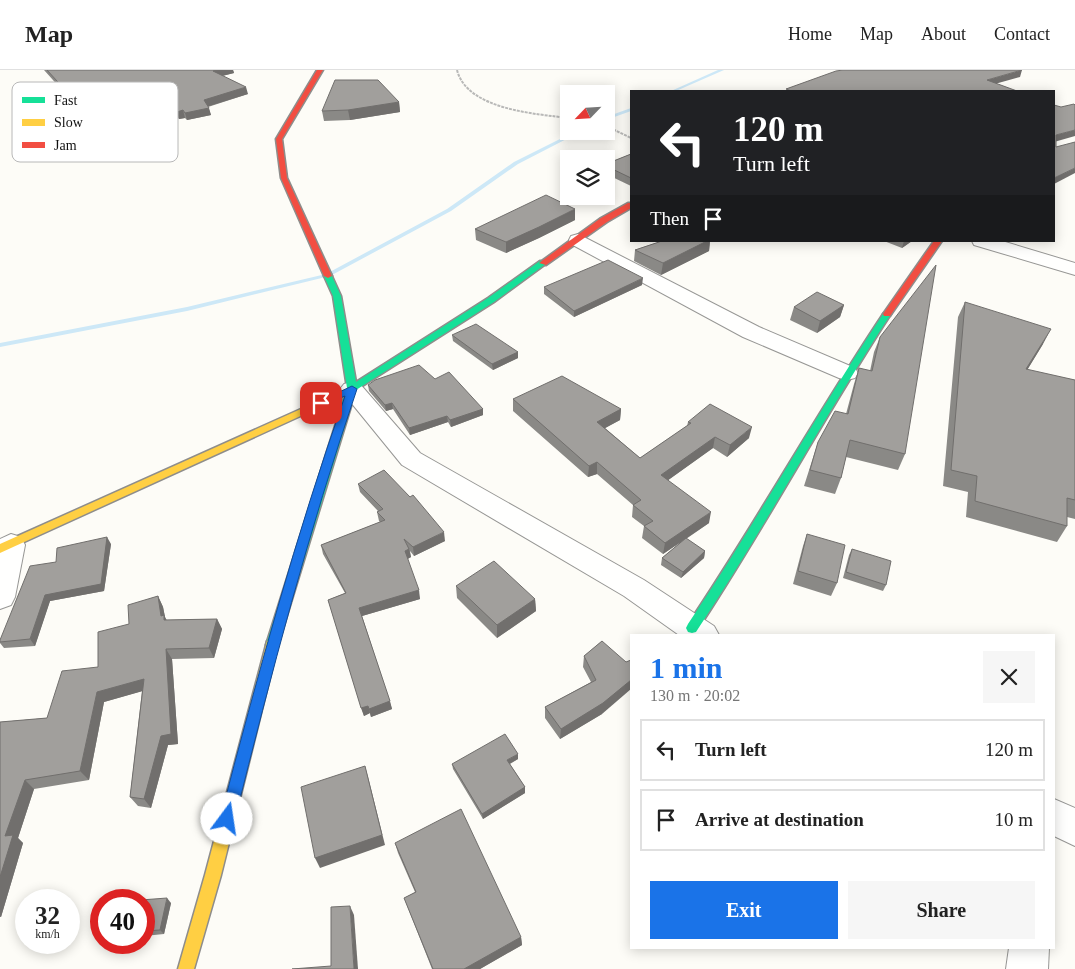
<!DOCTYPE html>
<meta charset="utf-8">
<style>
:root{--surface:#fff;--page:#f6f6f6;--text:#222;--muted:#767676;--line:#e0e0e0;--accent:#1a73e8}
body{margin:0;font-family:Georgia,serif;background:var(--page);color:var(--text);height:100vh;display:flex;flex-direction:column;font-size:19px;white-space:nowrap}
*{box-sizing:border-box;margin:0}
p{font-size:16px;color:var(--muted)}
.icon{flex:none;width:28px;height:28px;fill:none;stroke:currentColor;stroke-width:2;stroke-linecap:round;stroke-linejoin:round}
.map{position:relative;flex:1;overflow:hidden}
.panel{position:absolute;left:630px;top:564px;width:425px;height:315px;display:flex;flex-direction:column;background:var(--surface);border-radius:0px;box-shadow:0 2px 12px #0003}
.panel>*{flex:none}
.hud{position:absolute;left:630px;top:20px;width:425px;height:152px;border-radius:0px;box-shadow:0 2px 12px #0003;background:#202124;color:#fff;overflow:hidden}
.needle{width:32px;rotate:245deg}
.controls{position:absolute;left:560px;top:15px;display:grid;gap:10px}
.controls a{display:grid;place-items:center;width:55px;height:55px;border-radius:0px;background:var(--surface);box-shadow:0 2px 12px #0003;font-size:25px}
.speed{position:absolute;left:15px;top:819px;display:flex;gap:10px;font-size:25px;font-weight:700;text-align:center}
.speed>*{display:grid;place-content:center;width:65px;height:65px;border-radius:50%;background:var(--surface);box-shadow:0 2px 12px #0003;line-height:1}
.speed small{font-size:12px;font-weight:400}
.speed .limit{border:8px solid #d22;background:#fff;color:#111}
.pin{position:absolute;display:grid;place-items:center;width:42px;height:42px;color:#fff;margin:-21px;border-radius:10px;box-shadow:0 2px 8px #0006}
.me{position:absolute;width:55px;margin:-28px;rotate:14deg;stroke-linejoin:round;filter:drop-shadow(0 0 4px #0008)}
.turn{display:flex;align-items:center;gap:18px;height:105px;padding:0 20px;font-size:22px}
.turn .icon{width:65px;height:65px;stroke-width:2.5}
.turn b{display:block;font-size:35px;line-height:42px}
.then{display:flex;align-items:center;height:48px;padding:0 20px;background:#0003;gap:10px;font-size:19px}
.round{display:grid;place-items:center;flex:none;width:52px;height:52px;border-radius:0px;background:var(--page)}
.head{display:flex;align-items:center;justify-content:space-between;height:85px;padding:0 20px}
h1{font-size:30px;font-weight:700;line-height:38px;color:var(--accent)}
.action{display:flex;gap:10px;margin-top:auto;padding:10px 20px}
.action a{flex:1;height:58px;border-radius:0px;background:var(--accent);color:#fff;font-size:20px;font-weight:700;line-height:58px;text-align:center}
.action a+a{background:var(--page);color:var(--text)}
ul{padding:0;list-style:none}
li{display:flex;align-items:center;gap:15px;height:62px;margin:0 10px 8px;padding:0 10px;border:2px solid var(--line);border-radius:0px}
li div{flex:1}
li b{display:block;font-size:19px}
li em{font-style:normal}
header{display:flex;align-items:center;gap:30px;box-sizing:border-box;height:70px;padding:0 25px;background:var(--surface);border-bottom:1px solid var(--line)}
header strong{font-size:24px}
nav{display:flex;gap:28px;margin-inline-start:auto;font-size:18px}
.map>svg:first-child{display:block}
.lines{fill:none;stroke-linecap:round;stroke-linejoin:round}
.stream{fill:#cde8f7;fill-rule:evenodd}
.street-casing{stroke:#979795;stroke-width:2}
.fast-casing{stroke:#8e8d8b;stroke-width:3}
.slow-casing{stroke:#8e8d8b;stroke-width:3}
.jam-casing{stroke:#8e8d8b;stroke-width:3}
.path{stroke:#b9b9b8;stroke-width:2;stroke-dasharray:3 1;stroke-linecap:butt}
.street{fill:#fffffe;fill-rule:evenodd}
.fast{fill:#16e098;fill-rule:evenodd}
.slow{fill:#ffcf43;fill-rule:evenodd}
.jam{fill:#f24e42;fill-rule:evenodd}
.wall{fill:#8a8986}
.shaded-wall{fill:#716f6d}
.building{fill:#a19f9c;stroke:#716f6d}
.route{fill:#1a73e8;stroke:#114b97}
.key{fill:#fff;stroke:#b8b8b8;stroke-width:1}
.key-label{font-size:14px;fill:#111}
</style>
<header>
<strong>Map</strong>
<nav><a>Home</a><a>Map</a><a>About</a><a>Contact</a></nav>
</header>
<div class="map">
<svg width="1075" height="899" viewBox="0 0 1075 899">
<rect width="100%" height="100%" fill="#fdfcf7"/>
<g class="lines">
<g class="stream">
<polygon points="718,0 724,0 676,21 671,21"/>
<polygon points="631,38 631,41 606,50 606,47"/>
<polygon points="576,61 582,61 518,94 451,141 330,206 187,241 0,277 0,273 187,237 326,204 447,139 514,92"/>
</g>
<defs>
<g id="street">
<polygon points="578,164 759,257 855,298 858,303 855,308 847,310 839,308 743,267 571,174 569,170 571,166"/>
<polygon points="972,171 1002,171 1075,193 1075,205 974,175"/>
<polygon points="352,312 360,314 420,383 644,510 714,556 719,565 679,565 624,526 402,395 340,319 344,314"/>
<polygon points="11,464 21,467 25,475 15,527 11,535 0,539 0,469"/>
<polygon points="1054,729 1075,738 1075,776 1054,766"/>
<polygon points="1009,878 1049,878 1048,899 1006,899"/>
</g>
<g id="fast">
<polygon points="540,191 547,193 494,232 356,320 278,575 277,579 272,580 267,579 266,575 347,318 333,226 324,206 325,204 331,204 341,226 356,312 488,228"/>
<path d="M887,241l4,3c-68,104 -126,214 -195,318l-4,1 -4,-1 -2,-4 2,-4c68,-101 127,-208 195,-310z"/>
</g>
<g id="slow">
<polygon points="350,317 353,318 355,320 353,322 0,483 0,474"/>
<polygon points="272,570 277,571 278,575 221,805 194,899 178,899 205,805 266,575 267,571"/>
</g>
<g id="jam">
<polygon points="317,0 323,0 282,69 287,108 332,206 328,208 324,206 281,108 276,69"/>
<polygon points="628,133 631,133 631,138 607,152 546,195 539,193 601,148"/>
<polygon points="934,171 942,171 890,246 884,246 883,244"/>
</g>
</defs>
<use href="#street" class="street-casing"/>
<use href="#fast" class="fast-casing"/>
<use href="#slow" class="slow-casing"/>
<use href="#jam" class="jam-casing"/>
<g class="path">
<path d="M457,0c10,40 80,44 112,48"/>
<polyline points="606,56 631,68"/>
</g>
<use href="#street" class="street"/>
<use href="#fast" class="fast"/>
<use href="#slow" class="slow"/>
<use href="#jam" class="jam"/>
</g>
<g class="wall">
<polygon points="44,0 233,0 234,3 222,6 248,24 208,37 211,45 187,50 185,48 179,49 161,29 99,44 79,27 70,29"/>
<polygon points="399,32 400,42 350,50 324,51 322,41"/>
<polygon points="631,84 631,116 606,104 606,94"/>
<polygon points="575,150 539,168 506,183 476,170 475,159"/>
<polygon points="662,171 710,171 709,181 661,205 634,191 635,180"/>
<polygon points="884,171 912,171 902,178"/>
<polygon points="642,215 574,247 544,224 544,217"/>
<polygon points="965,232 1043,274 1027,300 1075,310 1075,449 1067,447 1067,456 1057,472 966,447 968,422 943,416 958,247"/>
<polygon points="844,235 840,247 817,263 790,250 794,237"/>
<polygon points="452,265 518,282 518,288 493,300 453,271"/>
<polygon points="880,267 905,384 898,400 846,387 841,408 835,424 804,416 818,372 846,344 854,314 859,298 870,301 874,282"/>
<polygon points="435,309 483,339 483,345 451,357 448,352 410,365 393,339 386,341 369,321 368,315"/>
<polygon points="513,329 621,339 620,350 605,358 640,388 687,356 688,352 749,368 727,387 713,378 668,410 709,453 686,469 705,481 704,488 681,508 661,495 662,488 681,472 663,484 642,468 644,456 632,447 633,435 597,404 588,407 513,341"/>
<polygon points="358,414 445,471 414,486 410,481 411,487 407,489 420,529 362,546 392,639 371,647 370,643 364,646 328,530 345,523 323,484 321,475 380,452 379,451 377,442 378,441 360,422"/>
<polygon points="807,464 837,513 831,526 793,514 803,476"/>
<polygon points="111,474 104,521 50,531 35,576 4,578 0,573 0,570 56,492"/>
<polygon points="852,479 886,515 883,521 843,508 849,485"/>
<polygon points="456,516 535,529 536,541 497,568 457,528"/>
<polygon points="158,526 163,537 165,547 166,550 217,549 222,559 214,588 172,589 178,674 168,675 151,738 138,736 130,727 142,621 104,632 89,710 34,719 18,768 23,773 1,847 0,847 0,652 47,648 98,597 129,554"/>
<polygon points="602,571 602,644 560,669 545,648 545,637 591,612 583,597 584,586"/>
<polygon points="518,689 510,694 525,717 525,723 483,749 453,699 452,694"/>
<polygon points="395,773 521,867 522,875 480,899 432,899 404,828 415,822 398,783"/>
<polygon points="144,830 171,833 164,864 144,866"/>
</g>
<g class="shaded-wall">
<polygon points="217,0 233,0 234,3 214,8 213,1"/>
<polygon points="1022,0 1020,7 984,17 987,10"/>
<polygon points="246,17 248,24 206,37 204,30"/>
<polygon points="76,20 79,27 70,29 67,22"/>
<polygon points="158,22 161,29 99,44 96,37"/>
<polygon points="399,32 400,42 350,50 348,40"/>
<polygon points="209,38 211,45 187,50 185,43"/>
<polygon points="183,40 185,48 179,49 177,42"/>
<polygon points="1075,60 1075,66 1054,72 1056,65"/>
<polygon points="1075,98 1075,103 1054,114 1054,108"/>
<polygon points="575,139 575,150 539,168 506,183 506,172"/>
<polygon points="707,171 710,171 709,181 661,205 663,193"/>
<polygon points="904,171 912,171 902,178"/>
<polygon points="643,208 642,215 574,247 574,241"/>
<polygon points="844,235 840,247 817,263 820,251"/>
<polygon points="1051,259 1043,274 1018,315 1026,299"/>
<polygon points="518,282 518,288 493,300 492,294"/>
<polygon points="392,333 393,339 386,341 385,335"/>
<polygon points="483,339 483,345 451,357 450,350"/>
<polygon points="621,339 620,350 596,363 597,352"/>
<polygon points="447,346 448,352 410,365 409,358"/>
<polygon points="752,357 749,368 727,387 730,375"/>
<polygon points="715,367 713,378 660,416 661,405"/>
<polygon points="597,392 597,404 588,407 589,396"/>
<polygon points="711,442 709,453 663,484 665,473"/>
<polygon points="444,462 445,471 414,486 413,477"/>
<polygon points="107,467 111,474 104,521 50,531 35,576 30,569 45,525"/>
<polygon points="409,479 411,487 406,490 405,481"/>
<polygon points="705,481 704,488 681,508 683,502"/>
<polygon points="419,520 420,529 362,546 359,538"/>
<polygon points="158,526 163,537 165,547 170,556 161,546"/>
<polygon points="535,529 536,541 497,568 497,555"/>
<polygon points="217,549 222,559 214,588 209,578"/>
<polygon points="166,579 172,589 178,674 168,675 151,738 144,729"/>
<polygon points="144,609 150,619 104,632 89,710 80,701 97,622"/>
<polygon points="631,610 631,619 602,644 560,669 561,659"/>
<polygon points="390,631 392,639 371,647 369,639"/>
<polygon points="368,636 370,643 364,646 361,638"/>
<polygon points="518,684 518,689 507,695 507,690"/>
<polygon points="365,696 368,707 385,775 320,798 315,788"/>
<polygon points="25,710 34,719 18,768 23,773 1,847 0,846 0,807 5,766"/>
<polygon points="525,717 525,723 483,749 482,744"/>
<polygon points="167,828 171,833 164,864 160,860"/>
<polygon points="350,836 354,845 358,899 354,899"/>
<polygon points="521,867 522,875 480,899 464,899"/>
</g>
<g class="building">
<polygon points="47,0 217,0 213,1 246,17 204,30 209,38 185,43 183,40 177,42 158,22 96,37 76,20 67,22"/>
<polygon points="843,0 1022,0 987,10 1017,21 791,21 786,19 836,1"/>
<polygon points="335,10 378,10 399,32 348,40 322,41"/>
<polygon points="1074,34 1075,35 1075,60 1056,65 1056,77 1075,72 1075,98 1054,108 1054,35 1061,37"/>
<polygon points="631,84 631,108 606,96 606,94"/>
<polygon points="546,125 575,139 539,157 506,172 475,159"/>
<polygon points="662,171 707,171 663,193 635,180"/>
<polygon points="608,190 643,208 574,241 544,217"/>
<polygon points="936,195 905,384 850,370 841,408 810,400 818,372 835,341 848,344 859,298 872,301 880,267"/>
<polygon points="817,222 844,235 820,251 794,237"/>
<polygon points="965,232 1051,259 1026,299 1075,310 1075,430 1067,428 1067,456 975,431 977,406 951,400"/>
<polygon points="476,254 518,282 492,294 452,265"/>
<polygon points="419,295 435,309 449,302 483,339 450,350 447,346 409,358 392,333 385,335 368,315 375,310"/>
<polygon points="562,306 621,339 597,352 640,388 691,353 688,352 710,334 752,357 730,375 715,367 661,405 711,442 665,473 644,456 653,451 633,435 641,430 597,392 589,396 513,329"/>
<polygon points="384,400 410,427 413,425 444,462 413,477 404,469 409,479 405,481 419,520 359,538 390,631 369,639 368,636 361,638 328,530 346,523 321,475 385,450 377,442 383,439 358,414"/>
<polygon points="807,464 845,475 837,513 798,501"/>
<polygon points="107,467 101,514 45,525 30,569 0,572 0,570 30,496 56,492 57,478"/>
<polygon points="686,468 705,481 683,502 662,488"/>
<polygon points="852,479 891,491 886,515 846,502"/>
<polygon points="494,491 535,529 497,555 456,516"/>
<polygon points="158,526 161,546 164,545 164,550 217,549 209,578 166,579 171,664 161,666 144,729 130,727 144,609 97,622 80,701 25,710 5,766 13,765 0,807 0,652 47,648 62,601 98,597 98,562 129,554 128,535"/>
<polygon points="602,571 626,592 631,590 631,610 603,633 561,659 545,637 596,610 584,586"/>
<polygon points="505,664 518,684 507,690 525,717 482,744 452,694"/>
<polygon points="365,696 382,765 315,788 301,717"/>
<polygon points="461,739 521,867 464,899 433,899 404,828 416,822 395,773"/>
<polygon points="167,828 160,860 144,861 144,830 141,830"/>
<polygon points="350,836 354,899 292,899 331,896 331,837"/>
</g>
<path class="route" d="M352,316l5,3c-48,141 -86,285 -122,430l-2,5 -6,2 -5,-2 -2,-5c37,-142 76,-284 125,-423l-24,10 -5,-3z"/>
<rect x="12" y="12" width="166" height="80" rx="8" class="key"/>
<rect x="22" y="27" width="23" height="6" fill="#16e098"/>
<rect x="22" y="49" width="23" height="7" fill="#ffcf43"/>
<rect x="22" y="72" width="23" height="6" fill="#f24e42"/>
<g class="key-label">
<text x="54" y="35">Fast</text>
<text x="54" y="57">Slow</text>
<text x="54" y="80">Jam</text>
</g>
</svg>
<div class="controls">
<a><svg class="needle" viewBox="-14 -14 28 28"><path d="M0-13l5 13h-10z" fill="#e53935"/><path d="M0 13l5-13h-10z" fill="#767676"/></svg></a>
<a><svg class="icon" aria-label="layers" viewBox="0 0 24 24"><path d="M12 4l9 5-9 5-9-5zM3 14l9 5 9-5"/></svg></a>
</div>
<div class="speed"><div>32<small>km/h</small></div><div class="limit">40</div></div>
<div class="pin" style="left:321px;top:333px;background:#d93025"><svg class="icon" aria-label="arrive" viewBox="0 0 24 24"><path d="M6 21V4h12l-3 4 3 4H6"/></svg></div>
<svg class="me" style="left:227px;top:749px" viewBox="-20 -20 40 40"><circle r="19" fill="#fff"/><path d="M0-13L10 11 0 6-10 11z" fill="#1a73e8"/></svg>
<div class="hud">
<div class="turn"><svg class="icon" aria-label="left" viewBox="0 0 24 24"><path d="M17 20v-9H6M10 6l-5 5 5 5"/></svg><div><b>120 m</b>Turn left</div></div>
<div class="then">Then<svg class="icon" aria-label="arrive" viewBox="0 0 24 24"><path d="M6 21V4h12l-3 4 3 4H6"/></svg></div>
</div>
<section class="panel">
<div class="head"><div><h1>1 min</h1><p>130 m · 20:02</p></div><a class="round"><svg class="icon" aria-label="close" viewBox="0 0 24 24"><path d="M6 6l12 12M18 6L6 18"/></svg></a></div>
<ul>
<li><svg class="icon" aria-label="left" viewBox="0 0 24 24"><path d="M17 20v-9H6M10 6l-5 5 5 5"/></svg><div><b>Turn left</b></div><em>120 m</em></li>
<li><svg class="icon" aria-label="arrive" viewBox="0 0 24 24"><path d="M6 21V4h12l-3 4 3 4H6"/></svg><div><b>Arrive at destination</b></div><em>10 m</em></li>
</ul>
<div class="action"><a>Exit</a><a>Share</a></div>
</section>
</div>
